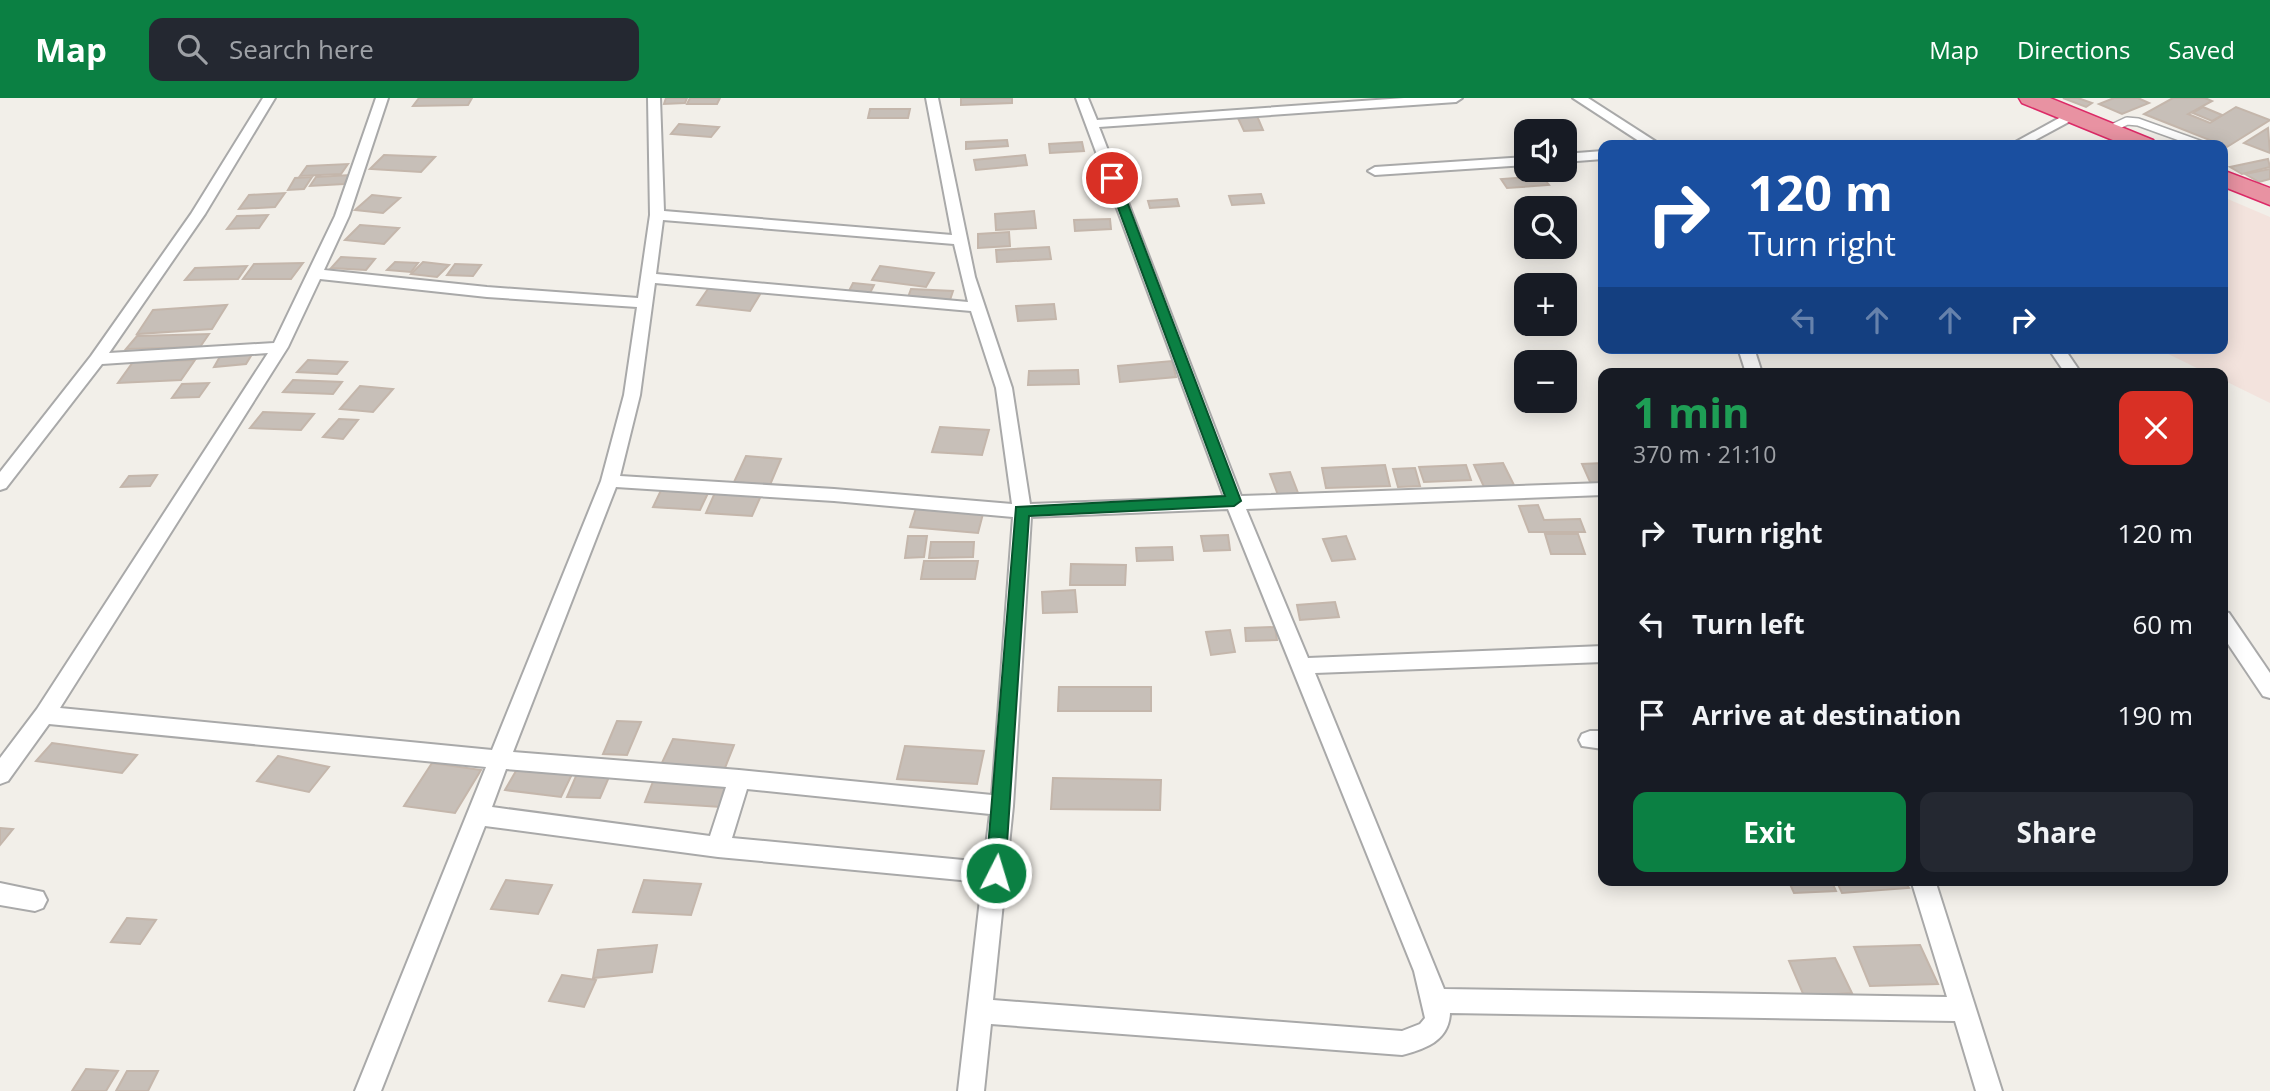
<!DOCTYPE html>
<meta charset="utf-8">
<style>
:root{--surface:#171b24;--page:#242831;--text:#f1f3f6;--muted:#9ea1a6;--accent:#0b8043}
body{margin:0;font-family:"Open Sans",sans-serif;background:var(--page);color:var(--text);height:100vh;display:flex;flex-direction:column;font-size:26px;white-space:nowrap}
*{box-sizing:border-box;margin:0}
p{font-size:23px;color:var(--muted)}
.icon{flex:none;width:38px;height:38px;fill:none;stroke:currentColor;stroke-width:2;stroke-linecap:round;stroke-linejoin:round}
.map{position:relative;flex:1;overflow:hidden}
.drawer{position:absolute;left:1598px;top:270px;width:630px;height:518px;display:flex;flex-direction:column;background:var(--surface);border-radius:14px;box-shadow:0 4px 18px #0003}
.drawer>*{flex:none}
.top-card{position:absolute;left:1598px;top:42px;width:630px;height:214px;border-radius:14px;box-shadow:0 4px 18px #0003;background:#1a4fa0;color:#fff;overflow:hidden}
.controls{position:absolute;left:1514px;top:21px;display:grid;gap:14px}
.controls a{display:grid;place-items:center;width:63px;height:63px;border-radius:14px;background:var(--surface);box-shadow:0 4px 18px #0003;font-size:35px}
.pin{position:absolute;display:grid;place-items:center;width:60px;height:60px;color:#fff;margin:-30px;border:4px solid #fff;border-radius:50%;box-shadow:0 2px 7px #0007}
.me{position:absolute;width:77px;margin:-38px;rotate:5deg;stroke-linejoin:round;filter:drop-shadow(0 0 5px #0008)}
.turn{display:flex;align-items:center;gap:24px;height:147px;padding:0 35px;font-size:32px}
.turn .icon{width:91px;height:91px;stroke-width:2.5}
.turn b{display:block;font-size:49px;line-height:60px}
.lanes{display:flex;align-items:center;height:66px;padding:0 35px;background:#0003;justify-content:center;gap:35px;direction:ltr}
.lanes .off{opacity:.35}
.round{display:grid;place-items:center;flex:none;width:74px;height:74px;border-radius:14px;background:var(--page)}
.overview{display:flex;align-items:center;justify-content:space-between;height:119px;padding:0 35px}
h1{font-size:42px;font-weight:700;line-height:52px;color:#1e9e55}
.action{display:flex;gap:14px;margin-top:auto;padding:14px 35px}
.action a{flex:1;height:80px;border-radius:14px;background:var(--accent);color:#fff;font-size:28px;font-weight:700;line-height:80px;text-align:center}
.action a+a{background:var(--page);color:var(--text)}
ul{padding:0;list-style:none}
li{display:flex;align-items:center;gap:21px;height:91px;padding:0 35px}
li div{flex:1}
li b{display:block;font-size:26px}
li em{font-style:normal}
header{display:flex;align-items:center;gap:42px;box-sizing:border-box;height:98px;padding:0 35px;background:var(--accent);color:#fff}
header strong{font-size:33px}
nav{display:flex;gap:38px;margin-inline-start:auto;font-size:24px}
.search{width:490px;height:63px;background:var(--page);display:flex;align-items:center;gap:18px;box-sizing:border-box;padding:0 24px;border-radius:14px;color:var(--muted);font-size:26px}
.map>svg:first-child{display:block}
.military{fill:#f3e3dd}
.building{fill:#c7bfb8;stroke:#c4b6ab;stroke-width:2}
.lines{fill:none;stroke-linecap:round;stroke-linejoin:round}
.lane-casing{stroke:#a9a9a9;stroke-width:10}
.street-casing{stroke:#a9a9a9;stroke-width:4}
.highway-casing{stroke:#dc2a67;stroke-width:3}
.lane{stroke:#fff;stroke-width:7}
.street{fill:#fff;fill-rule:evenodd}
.highway{fill:#e892a2;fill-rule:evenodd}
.route{fill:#0b8043;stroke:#07532c;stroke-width:2}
</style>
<header>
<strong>Map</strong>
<div class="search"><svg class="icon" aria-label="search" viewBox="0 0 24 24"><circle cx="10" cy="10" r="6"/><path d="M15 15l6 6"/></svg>Search here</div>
<nav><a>Map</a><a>Directions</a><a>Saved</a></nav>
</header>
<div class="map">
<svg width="2270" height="993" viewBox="0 0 2270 993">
<rect width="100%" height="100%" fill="#f2efe9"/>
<polygon class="military" points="2223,99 2270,119 2270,305 2223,282 2222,275 2207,275 2156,250 2222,250"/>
<g class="building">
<polygon points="419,0 472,0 468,7 413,8"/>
<polygon points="666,0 687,0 685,5 664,6"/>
<polygon points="690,0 720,0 717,6 687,6"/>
<polygon points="961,0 1012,0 1012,5 961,7"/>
<polygon points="2063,0 2078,0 2092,5 2086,9"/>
<polygon points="2114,0 2138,0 2149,5 2122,16 2099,6"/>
<polygon points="2173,0 2205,0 2212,3 2188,16 2210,25 2236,9 2270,22 2227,49 2144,16"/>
<polygon points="2203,9 2222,17 2212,23 2193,15"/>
<polygon points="870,11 910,11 908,20 868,20"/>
<polygon points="1257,18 1263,32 1244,33 1238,20"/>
<polygon points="679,26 719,29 711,39 671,36"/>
<polygon points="2268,30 2270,55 2244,45"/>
<polygon points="1007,42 1008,48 966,51 966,44"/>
<polygon points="1082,44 1084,53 1050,55 1049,46"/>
<polygon points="384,57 435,59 421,74 370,71"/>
<polygon points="1025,57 1027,67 976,72 974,62"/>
<polygon points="2268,61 2270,69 2242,76 2230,69"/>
<polygon points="348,66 341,76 300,78 307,68"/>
<polygon points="2270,71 2270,81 2259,84 2245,76"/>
<polygon points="350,77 344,86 310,88 316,79"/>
<polygon points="1542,78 1549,87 1507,90 1501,81"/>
<polygon points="312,79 304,91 288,92 295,80"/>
<polygon points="285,95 275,109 239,111 249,97"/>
<polygon points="1261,96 1264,105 1232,107 1229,98"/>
<polygon points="372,97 400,100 383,115 355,112"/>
<polygon points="1177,101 1179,108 1150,110 1148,103"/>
<polygon points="1034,113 1036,130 996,132 995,116"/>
<polygon points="268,117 259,130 227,131 237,118"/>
<polygon points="1110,121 1111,131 1075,133 1074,122"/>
<polygon points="360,127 399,130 384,146 345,142"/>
<polygon points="1009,134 1010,148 978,150 978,136"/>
<polygon points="1049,149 1051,161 997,164 996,152"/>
<polygon points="341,159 375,161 366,172 331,170"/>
<polygon points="395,164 418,165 411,174 387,172"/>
<polygon points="423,164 449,167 437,179 411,176"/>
<polygon points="303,165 291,181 243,181 254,166"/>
<polygon points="455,166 481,167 473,178 447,177"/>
<polygon points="247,168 238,181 185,182 195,170"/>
<polygon points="880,168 934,175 926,189 872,182"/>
<polygon points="853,185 874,187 869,197 848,195"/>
<polygon points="710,188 762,193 750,213 697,207"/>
<polygon points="911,191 953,193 949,205 907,202"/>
<polygon points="1054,206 1056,221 1018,223 1016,208"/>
<polygon points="227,207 212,231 137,236 153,212"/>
<polygon points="209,236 200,249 126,251 137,238"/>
<polygon points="254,253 246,266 214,269 222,255"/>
<polygon points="195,262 181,282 118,285 133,264"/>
<polygon points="308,262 347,264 337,276 297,274"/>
<polygon points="1172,263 1176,279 1120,284 1118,268"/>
<polygon points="1078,272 1079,286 1028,287 1029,273"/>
<polygon points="293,282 342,284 333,296 283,294"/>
<polygon points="209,285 199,299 172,300 182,286"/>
<polygon points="360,288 393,291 373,314 340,311"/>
<polygon points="263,314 314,316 301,332 250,330"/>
<polygon points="339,321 358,322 343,341 323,339"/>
<polygon points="940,329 989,332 982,357 932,354"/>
<polygon points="746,358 781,361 770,387 734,384"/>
<polygon points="1503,365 1514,387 1484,389 1474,367"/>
<polygon points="1603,365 1603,386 1591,386 1582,366"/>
<polygon points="1385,367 1390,388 1326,390 1322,370"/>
<polygon points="1466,367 1471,382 1424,384 1419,369"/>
<polygon points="1415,370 1420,388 1398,389 1393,371"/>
<polygon points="1290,374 1298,395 1278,397 1270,376"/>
<polygon points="157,377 150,388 121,389 129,378"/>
<polygon points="663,388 710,391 700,412 653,409"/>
<polygon points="717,390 763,393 752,418 706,415"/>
<polygon points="917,407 984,412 978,435 910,429"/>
<polygon points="1538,407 1544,422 1580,421 1585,434 1529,434 1519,408"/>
<polygon points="1545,436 1578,436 1585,456 1551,456"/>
<polygon points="1228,437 1230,452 1204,453 1201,438"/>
<polygon points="908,438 927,438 924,459 905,460"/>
<polygon points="1346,438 1355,461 1332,463 1323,441"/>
<polygon points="931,444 974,444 973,459 929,460"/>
<polygon points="1172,449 1173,462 1137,463 1136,450"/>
<polygon points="924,463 978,463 975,481 921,481"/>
<polygon points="1071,466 1126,467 1125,487 1070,487"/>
<polygon points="1075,492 1077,514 1043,515 1042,494"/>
<polygon points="1335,504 1339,519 1300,522 1297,507"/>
<polygon points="1275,529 1277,542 1246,543 1245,530"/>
<polygon points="1230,532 1235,554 1211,557 1206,534"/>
<polygon points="1059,589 1151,589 1151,613 1058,613"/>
<polygon points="617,623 641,624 627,657 603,656"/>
<polygon points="673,641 734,647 723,675 660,669"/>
<polygon points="52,645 137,657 122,675 36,663"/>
<polygon points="905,648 984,653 977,686 897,681"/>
<polygon points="278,658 329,669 309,694 257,683"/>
<polygon points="432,665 481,672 455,715 404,708"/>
<polygon points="520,666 574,672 561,699 505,692"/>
<polygon points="579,671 612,672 600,700 567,699"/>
<polygon points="656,676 731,681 721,709 645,704"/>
<polygon points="1053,680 1161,682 1160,712 1051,711"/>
<polygon points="0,730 13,731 0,747"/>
<polygon points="506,782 552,787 538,816 491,811"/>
<polygon points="644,782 701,786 691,817 633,814"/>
<polygon points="1788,782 1831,782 1836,793 1794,795"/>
<polygon points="1836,782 1904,782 1909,790 1842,795"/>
<polygon points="127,820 156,822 140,846 111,844"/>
<polygon points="657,847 652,874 593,880 598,852"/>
<polygon points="1920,847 1938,886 1870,888 1854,849"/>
<polygon points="1835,860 1852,895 1804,898 1789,863"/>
<polygon points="562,877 596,882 584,909 549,903"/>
<polygon points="86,971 118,973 106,993 72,993"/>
<polygon points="127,973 158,973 148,993 116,993"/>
</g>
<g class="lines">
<defs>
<polyline id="lane" points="2108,32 2127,23 2138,24 2202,47"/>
<g id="street">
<path d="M263,0h12l-70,116 -96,139 165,-10 61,-127 41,-118h12l-39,118 -25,54 163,17 151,11 12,-83 -2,-117h12l4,113 288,24 -26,-137h12l37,179 37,111 18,116 194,-7 -148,-399h12l9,22 307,-22h58l-6,4 -357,25 142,369 362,-13v12l-357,14 62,149 295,-12v16l-288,11 129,316 503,8 -36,-117h24l67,211h-26l-21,-70 -505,-8c-1,28 -25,36 -48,42l-411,-31 -7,67h-26l24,-209 -264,-25 -233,-31 -104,265h-26l131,-324 -437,-43 -41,57 -8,3v-26l37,-49 231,-356 -166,11 -96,124 -6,2v-18l91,-116 100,-142zM663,122l291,24 14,58 -312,-28zM320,181l167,18 150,10 -13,88 -23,86 -109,269 -432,-42 228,-361zM655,185l316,28 25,77 16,116 -178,-15 -214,-13 20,-81zM616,389l218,14 179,16 -21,278 -253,-25 -226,-18zM1228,411l186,462 11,47 -5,6 -18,7 -409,-31 20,-194 18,-289zM506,671l220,18 -16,49 -218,-29zM747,691l243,25 -6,48 -252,-24z"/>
<polygon points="1573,0 1588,0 1661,47 1645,47"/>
<polygon points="2072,13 2078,17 2076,20 2026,47 2010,47"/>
<polygon points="1603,53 1603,61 1564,64 1564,56"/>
<polygon points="1526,59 1526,67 1375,77 1368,73 1375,69"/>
<polygon points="1738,250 1754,250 1762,275 1746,275"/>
<polygon points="2048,250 2064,250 2081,275 2065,275"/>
<polygon points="2222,513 2229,515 2270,575 2270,600 2263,598 2222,537"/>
<polygon points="1590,633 1603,633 1603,651 1582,648 1579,642 1582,636"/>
<polygon points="0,785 43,794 47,802 43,810 35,813 0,807"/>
</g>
<g id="highway">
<polygon points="2019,0 2050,0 2153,42 2157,47 2125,47 2022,5"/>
<polygon points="2222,72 2270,90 2270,107 2222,88"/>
</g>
</defs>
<use href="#lane" class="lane-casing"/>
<use href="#street" class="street-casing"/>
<use href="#highway" class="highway-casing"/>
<use href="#lane" class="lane"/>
<use href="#street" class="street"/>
<use href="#highway" class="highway"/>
</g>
<polygon class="route" points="1112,77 1118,80 1241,403 1234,408 1029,418 1005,775 1002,781 996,783 989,781 986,775 1016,409 1225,398 1107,80"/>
</svg>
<div class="controls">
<a><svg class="icon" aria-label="sound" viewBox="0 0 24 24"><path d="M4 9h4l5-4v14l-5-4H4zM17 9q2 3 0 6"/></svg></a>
<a><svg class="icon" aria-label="search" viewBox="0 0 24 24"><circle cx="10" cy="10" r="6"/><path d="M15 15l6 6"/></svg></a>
<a>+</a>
<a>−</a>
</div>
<div class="pin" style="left:1112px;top:80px;background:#d93025"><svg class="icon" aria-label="arrive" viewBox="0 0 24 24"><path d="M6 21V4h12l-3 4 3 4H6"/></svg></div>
<svg class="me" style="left:996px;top:775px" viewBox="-20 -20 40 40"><circle r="17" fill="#0b8043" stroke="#fff" stroke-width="3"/><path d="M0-11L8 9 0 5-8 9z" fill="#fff"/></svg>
<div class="top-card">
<div class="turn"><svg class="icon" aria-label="right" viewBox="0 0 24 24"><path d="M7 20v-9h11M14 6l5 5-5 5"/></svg><div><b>120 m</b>Turn right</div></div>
<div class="lanes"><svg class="icon off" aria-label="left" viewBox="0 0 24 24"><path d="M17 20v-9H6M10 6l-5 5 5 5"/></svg><svg class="icon off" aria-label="ahead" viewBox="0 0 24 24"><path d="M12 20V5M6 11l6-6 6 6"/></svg><svg class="icon off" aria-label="ahead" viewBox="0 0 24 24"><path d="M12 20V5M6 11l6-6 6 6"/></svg><svg class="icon" aria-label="right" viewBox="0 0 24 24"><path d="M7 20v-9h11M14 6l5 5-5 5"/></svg></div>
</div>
<section class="drawer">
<div class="overview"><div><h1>1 min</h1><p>370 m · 21:10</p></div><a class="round" style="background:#d93025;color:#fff"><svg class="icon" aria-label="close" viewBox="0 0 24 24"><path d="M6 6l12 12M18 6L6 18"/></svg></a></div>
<ul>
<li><svg class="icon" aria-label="right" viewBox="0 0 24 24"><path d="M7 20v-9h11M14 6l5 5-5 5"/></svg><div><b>Turn right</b></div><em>120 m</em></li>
<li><svg class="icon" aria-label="left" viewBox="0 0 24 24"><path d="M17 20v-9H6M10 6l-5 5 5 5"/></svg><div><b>Turn left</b></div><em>60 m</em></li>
<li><svg class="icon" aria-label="arrive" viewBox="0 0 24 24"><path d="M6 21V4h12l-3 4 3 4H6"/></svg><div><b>Arrive at destination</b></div><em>190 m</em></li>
</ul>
<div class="action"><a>Exit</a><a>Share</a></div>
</section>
</div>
